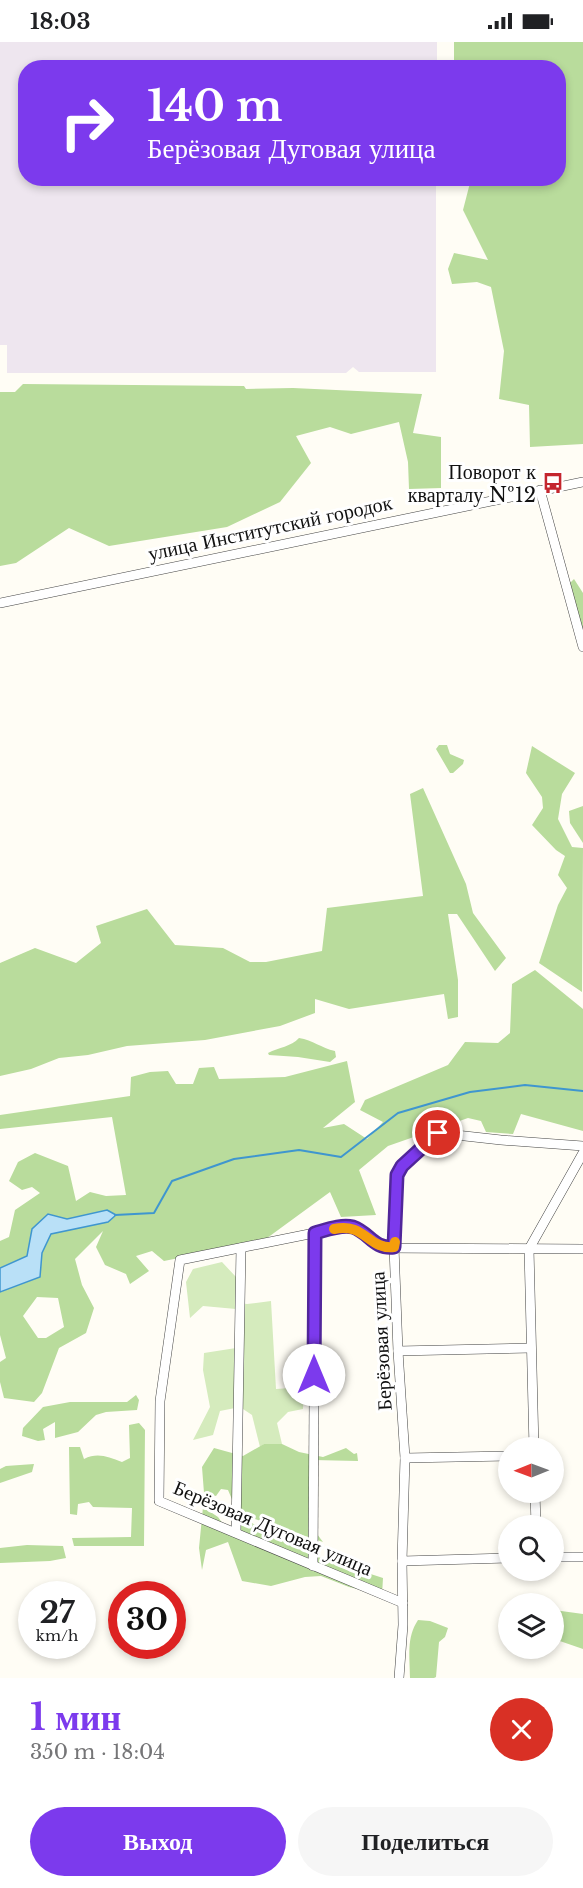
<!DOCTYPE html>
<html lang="ru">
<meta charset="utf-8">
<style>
:root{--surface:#fff;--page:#f6f6f6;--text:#202124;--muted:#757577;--accent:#7c3aed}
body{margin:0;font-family:"Libre Baskerville",serif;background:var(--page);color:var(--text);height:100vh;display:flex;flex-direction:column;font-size:22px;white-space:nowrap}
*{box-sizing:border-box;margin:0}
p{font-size:20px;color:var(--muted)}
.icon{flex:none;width:33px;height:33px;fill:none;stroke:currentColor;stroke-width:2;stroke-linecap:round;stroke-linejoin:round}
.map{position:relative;height:1636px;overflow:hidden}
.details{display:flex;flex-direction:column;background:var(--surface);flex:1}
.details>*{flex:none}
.banner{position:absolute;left:18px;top:18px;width:548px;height:126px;border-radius:24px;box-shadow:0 3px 9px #0003;background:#7c3aed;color:#fff;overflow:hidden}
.needle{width:39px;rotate:269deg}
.tools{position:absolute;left:498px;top:1395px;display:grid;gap:12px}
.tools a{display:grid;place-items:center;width:66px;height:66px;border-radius:50%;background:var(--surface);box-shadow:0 3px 9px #0003;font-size:30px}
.speed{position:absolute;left:18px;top:1539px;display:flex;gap:12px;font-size:30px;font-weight:700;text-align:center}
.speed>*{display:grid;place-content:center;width:78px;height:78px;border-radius:50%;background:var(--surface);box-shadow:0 3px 9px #0003;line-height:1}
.speed small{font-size:15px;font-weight:400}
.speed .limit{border:9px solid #d22;background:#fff;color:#111}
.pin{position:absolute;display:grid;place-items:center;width:51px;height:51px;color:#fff;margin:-26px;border:3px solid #fff;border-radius:50%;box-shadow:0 2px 6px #0007}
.me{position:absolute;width:66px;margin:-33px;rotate:0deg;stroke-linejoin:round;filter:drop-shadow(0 0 4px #0008)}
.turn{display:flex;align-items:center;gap:21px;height:126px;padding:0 30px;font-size:27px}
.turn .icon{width:78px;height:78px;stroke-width:2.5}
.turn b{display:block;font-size:42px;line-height:51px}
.round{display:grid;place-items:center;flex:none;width:63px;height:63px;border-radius:32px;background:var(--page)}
.overview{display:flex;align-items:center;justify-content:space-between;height:102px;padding:0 30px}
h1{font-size:36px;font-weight:800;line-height:45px;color:var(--accent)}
.action{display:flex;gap:12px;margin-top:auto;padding:12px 30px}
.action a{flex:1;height:69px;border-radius:36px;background:var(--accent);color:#fff;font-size:24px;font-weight:800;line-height:69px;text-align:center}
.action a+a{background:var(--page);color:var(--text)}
.status{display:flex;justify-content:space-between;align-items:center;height:42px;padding:0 30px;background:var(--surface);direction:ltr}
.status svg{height:16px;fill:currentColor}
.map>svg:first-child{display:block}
.industrial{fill:#eee6ef}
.green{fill:#d5ebbd}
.forest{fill:#b9dc9c;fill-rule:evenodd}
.water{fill:#b9e0f7;stroke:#3f96cf;stroke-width:1.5}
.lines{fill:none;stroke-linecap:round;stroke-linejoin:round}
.stream{stroke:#3f96cf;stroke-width:2}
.minor-casing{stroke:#444;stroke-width:10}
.minor{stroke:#fff;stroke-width:9}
.route-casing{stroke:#51269a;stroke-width:15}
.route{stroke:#7c3aed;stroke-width:10}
.slow{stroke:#f59e0b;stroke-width:10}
.labels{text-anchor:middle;stroke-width:6;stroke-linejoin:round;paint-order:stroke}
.poi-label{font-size:20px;fill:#111;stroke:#fff;text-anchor:end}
.street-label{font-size:20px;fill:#111;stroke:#fff}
</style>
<div class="status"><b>18:03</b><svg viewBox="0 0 49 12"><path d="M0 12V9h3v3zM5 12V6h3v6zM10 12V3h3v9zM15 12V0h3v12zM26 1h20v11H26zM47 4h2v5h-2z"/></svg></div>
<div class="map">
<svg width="583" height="1636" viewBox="0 0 583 1636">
<rect width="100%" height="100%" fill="#fffdf5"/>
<polygon class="industrial" points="0,0 437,0 437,25 26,26 26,136 436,137 436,330 359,330 353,325 346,331 7,331 7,303 0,303"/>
<polygon class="green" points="222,1220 236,1235 240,1261 247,1262 271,1259 276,1347 304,1345 303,1367 288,1370 277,1381 282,1402 264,1402 260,1405 252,1373 240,1365 220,1369 213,1393 193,1398 210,1365 203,1328 204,1311 236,1306 236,1267 203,1264 190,1276 186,1240 193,1227"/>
<g class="forest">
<polygon points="454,0 583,0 583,402 530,405 529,363 499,357 504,309 491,245 477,240 452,242 448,227 454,211 488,218 463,168 471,137 558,136 558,26 454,25"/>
<polygon points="23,342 244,344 246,347 293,346 422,352 413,391 441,395 441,446 409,447 408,420 399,380 351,392 330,385 296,394 311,421 280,460 227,485 109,504 69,486 16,521 0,524 0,350 15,350"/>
<polygon points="574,537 583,551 583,589 569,542"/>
<polygon points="439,703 447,703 450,712 464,718 463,722 453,731 450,731 436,707"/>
<polygon points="532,704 575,731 562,752 558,777 572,805 583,806 582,950 539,921 558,863 567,846 558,833 565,814 556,808 532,783 543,766 542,755 526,731"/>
<polygon points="423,746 466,842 473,871 506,916 495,929 457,872 448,872 458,938 458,975 448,977 444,952 349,967 315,957 315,971 280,984 205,998 127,1004 88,1013 59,1016 31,1027 0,1034 0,921 35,906 76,921 101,901 96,884 147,867 175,903 223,906 250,920 266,920 322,909 327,866 423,854 410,752"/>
<polygon points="583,764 583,801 570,781 569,769"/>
<path d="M535,928l48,39v122l-62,-17 -8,20 -27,-2 -5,-11 -13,-3 -80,28 -29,24 17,45 -35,2 -11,-25 -67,49 -99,20 -12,-10 -16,5 13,15 -19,13 -4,-10 -21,-9 -9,-18 7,-16 -28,28 7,26 12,23 -8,25 -27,15 -17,45 -8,9 -30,-4 -4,-16v-20l6,-4 -6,-23v-43l40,-15 2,-24 9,-19 57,-12 -1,-12 -75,19 -5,27 -27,12v-27l9,-4 6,-27 25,-17 -8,-6 -10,3 -13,-9 9,-19 17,-9 33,13 8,35 14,-9 16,4 20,-1 -14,-78 -112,12v-14l130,-19 1,-19 19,-5 18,-1 8,13h17l6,-16 15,-1 5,12 66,-2 62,-16 8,41 -32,26 21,-4 23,15 16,-17 -23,-12 5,-10 83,-35 17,-23 33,1 12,-10 2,-49zM37,1255l21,1 6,29 -18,11h-8l-15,-22z"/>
<path d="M299,996c14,2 22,10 36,13l1,6 -6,5 -32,-5 -29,-2 -1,-2c11,-6 23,-6 31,-15z"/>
<polygon points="136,1353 139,1358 137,1368 106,1370 96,1373 78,1390 55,1396 55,1380 43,1387 45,1398 38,1399 22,1394 23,1386 43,1365 70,1360 127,1360"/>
<path d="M139,1381l6,7 -1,116h-70l-2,-8 59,-1 1,-29 -39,-1 -4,-5 -11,2 -1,11 -7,-1 -1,-67h11l4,12c14,-7 24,-2 38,3l8,-4 -1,-33z"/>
<polygon points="264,1402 282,1402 299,1410 323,1415 346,1406 354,1412 357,1411 358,1419 313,1418 314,1488 323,1500 255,1477 234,1462 228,1448 221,1447 216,1454 204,1451 202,1425 214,1406 243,1414"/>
<polygon points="34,1422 32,1430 0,1441 0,1427 6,1424"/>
<polygon points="203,1465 218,1475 228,1489 244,1477 312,1513 383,1536 382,1553 349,1545 321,1534 305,1535 271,1544 242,1539 228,1500 206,1508 202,1528 199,1506"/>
<polygon points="27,1503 63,1504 66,1516 50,1519 0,1521 0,1506"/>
<polygon points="554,1568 583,1572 583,1607 554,1597"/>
<path d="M418,1578l12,1 18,7 -3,9 -6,5 -3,35 -2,1h-24c0,-21 -4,-40 8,-58z"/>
</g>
<polygon class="water" points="107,1168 116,1173 108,1180 51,1192 42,1211 40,1235 0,1250 0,1226 27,1214 32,1187 48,1172 67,1177"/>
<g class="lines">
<polyline class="stream" points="115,1173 154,1171 172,1139 234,1117 299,1108 341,1115 398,1071 470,1050 525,1043 583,1049"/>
<defs>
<g id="minor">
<polyline points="540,448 583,605"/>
<polyline points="0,561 583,440"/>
<polyline points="398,1309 531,1306"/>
<polyline points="534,1406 529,1207 583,1111"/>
<polyline points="405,1416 508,1414"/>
<polyline points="535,1450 536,1484"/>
<polyline points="236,1490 241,1206"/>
<polyline points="554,1515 583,1515"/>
<polyline points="402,1519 508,1516"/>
<polyline points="313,1524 315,1191"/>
<path d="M403,1561l-244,-102 1,-100 20,-141 164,-33c17,1 26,15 41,21l198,1"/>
<polyline points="399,1636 403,1583 402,1519 405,1416 398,1309 394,1205 397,1133 402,1123 438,1091 501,1098 583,1104"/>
</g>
</defs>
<use href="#minor" class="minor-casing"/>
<use href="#minor" class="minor"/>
</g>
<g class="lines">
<defs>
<path id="route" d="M314,1333l1,-142c11,-3 26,-9 38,-6 17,6 20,22 41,20l3,-72 5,-9 36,-33"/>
</defs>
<use href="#route" class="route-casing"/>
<use href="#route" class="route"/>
<path class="slow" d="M334,1187c31,-7 34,21 60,18l1,-5"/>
</g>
<defs>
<symbol id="bus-bare" viewBox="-9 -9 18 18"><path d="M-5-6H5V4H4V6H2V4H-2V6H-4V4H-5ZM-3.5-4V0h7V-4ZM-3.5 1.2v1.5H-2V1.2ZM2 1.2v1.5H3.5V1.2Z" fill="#c4262e" stroke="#fff" stroke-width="2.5" paint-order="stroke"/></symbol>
</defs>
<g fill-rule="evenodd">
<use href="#bus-bare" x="538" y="426" width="30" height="30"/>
</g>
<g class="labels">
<g class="poi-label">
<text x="536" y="437">Поворот к<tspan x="536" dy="23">кварталу №12</tspan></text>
</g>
<g class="street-label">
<text transform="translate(270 486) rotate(-12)" y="7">улица Институтский городок</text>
<text transform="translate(381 1299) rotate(-93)" y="7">Берёзовая улица</text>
<text transform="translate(273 1486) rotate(23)" y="7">Берёзовая Дуговая улица</text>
</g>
</g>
</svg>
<div class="tools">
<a><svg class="needle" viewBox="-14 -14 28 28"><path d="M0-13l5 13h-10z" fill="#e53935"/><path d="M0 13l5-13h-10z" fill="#757577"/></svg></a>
<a><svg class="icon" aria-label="search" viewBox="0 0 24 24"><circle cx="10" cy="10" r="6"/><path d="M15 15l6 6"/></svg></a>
<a><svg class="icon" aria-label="layers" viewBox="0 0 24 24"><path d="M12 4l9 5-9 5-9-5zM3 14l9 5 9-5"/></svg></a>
</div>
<div class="speed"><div>27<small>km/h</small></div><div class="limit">30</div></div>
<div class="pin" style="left:438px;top:1091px;background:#d93025"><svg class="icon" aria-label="arrive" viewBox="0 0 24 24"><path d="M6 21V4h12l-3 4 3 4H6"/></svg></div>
<svg class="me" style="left:314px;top:1333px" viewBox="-20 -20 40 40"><circle r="19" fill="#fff"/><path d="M0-13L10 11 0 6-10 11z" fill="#7c3aed"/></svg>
<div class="banner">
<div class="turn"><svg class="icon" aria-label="right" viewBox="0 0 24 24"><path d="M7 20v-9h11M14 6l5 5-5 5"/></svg><div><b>140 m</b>Берёзовая Дуговая улица</div></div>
</div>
</div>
<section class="details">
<div class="overview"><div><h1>1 мин</h1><p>350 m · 18:04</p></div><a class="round" style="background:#d93025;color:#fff"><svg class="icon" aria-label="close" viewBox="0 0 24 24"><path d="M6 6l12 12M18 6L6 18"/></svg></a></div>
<div class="action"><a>Выход</a><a>Поделиться</a></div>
</section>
